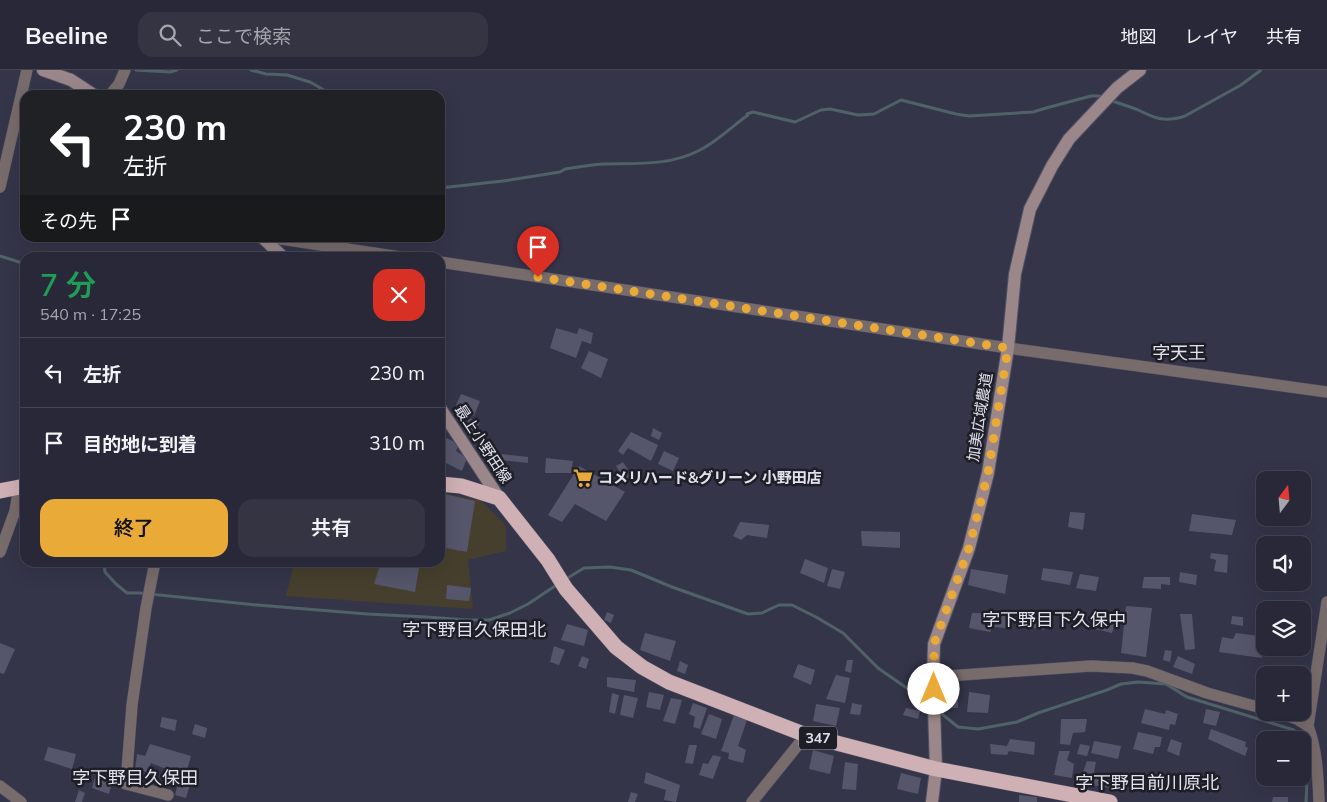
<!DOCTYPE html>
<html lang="ja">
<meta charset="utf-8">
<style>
:root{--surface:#282838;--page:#343443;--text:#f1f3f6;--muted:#a5a6ae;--line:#444453;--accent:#eaaa38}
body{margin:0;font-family:Mulish,"Noto Sans JP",sans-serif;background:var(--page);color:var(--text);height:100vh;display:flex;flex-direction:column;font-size:19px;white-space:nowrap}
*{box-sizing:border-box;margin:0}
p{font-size:16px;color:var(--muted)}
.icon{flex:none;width:28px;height:28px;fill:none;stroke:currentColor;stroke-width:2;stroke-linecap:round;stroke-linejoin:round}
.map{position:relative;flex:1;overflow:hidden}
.sheet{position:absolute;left:20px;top:182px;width:425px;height:315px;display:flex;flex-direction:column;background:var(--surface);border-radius:15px;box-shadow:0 5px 20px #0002,0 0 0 1px var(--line)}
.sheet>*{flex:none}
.guide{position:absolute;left:20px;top:20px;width:425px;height:152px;border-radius:15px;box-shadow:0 5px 20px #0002,0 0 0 1px var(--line);background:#202124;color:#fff;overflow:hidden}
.needle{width:32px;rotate:16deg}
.controls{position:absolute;left:1256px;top:401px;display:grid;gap:10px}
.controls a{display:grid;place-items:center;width:55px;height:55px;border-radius:10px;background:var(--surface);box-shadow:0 5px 20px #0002,0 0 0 1px var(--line);font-size:25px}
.pin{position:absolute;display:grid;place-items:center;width:42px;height:42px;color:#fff;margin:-51px -21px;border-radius:50% 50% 50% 0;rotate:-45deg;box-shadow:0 0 5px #0007}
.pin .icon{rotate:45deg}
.me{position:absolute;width:55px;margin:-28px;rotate:0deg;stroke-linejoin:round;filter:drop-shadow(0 0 4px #0008)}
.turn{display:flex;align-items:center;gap:18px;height:105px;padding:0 20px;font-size:22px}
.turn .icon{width:65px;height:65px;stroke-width:2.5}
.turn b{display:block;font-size:35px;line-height:42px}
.then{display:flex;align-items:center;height:48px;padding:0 20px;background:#0003;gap:10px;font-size:19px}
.round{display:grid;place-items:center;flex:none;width:52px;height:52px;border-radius:15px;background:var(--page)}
.head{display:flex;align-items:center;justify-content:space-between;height:85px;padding:0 20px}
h1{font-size:30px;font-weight:600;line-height:38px;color:#1e9e55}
.button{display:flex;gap:10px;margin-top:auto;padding:10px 20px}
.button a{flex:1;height:58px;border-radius:15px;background:var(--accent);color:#111;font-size:20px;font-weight:600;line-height:58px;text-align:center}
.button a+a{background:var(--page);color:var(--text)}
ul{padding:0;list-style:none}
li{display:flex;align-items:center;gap:15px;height:70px;padding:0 20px;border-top:1px solid var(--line)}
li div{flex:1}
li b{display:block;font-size:19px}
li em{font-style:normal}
header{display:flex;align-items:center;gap:30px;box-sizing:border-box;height:70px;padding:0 25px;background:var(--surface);border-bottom:1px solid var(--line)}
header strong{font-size:24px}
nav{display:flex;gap:28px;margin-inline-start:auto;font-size:18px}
.search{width:350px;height:45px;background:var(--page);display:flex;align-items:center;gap:12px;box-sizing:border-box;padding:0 18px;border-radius:15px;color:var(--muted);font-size:19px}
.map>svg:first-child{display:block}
.industrial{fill:#463f2d}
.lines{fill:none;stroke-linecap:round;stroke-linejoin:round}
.stream{stroke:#4f6268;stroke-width:3}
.building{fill:#55556b}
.street-casing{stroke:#515164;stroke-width:12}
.secondary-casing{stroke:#515164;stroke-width:14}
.highway-casing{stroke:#515164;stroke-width:16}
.street{stroke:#786b6c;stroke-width:11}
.secondary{stroke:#9b8789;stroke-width:12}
.highway{stroke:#cfb0b4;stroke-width:15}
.route{stroke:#eaaa38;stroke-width:9;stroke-dasharray:0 16.2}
.labels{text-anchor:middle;stroke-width:5;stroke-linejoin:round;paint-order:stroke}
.shield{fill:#1e1e27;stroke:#a7a7b3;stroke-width:1}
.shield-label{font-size:14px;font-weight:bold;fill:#e2e2ef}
.street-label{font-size:15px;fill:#e2e2ef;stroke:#1e1e27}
.poi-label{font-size:15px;font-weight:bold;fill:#e2e2ef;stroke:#1e1e27;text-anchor:start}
.quarter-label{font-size:18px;fill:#e2e2ef;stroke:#1e1e27}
</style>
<header>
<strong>Beeline</strong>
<div class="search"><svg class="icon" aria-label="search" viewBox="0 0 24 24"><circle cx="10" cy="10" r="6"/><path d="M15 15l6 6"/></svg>ここで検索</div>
<nav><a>地図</a><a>レイヤ</a><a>共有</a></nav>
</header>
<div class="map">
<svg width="1327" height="732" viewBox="0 0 1327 732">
<rect width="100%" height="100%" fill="#35354a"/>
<polygon class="industrial" points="440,423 480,430 506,456 506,481 468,490 473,539 286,526 294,493 333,495 334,492 440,492"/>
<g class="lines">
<g class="stream">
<polyline points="136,0 170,2 177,0"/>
<polyline points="251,0 266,4 287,5 310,12 324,20 327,25"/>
<path d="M1110,30c8,3 17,6 26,9 18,9 28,14 49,7l56,-31 20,-15"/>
<path d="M440,118l63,-7 57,-9 5,-3c13,-2 25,-4 38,-5 32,-1 66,2 95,-13 19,-9 33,-24 50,-36l-1,-1 6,-2 42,10 26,-12 9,-1 28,6 16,-1 27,-14 55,14 13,2 64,-4 13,-4 45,-12h8l5,2"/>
<polyline points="0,186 25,194"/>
<polyline points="104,492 105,502 116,514 127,523 140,523 257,535 367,544 427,547 467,550 489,550 510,543 528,534 558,514"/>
<polyline points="566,509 584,498 610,497 631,500 672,517 748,544 762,543 779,535 792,535 816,547 843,563 878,598 931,635"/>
<polyline points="937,640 958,657 978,659 1017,652 1038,643 1107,620 1121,614 1138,612 1166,614 1187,627 1294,660 1301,670"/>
<polyline points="1302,673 1308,691 1306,732"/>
</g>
</g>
<g class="building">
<polygon points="556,258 577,264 579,258 593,263 591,274 582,271 576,288 550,278"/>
<polygon points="589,281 608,289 601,308 581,298"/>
<polygon points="461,324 480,331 474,346 456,335"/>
<polygon points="469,348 480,352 474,366 465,361"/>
<polygon points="653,358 662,363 659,370 651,366"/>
<polygon points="631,362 658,375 651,391 628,378 623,385 618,381"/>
<polygon points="444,367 459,374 456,381 467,388 462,401 440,390 440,375"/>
<polygon points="664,381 679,388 673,401 658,394"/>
<polygon points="502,384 528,387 528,393 501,390"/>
<polygon points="546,388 573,391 571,403 545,403"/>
<polygon points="623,392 633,407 626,411 616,396"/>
<polygon points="579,396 625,422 606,451 575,434 562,452 548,445"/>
<polygon points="440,423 475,431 467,482 440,477"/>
<polygon points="1070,442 1085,443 1083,460 1068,457"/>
<polygon points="1192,444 1236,450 1232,465 1189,461"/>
<polygon points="740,452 769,455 767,468 747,465 741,470 733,466"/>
<polygon points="861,461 900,462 900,478 862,476"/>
<polygon points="1211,483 1228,485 1227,503 1214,501 1216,490 1210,488"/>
<polygon points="805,489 828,498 824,513 800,503"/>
<polygon points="381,492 420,492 415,522 374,514"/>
<polygon points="1043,498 1073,502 1070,515 1041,510"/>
<polygon points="832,499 845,502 840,519 827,516"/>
<polygon points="971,499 1008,505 1005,524 968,515"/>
<polygon points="1180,502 1197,505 1196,515 1179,512"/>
<polygon points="1080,504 1099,507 1096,521 1076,518"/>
<polygon points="1144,507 1170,507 1170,515 1161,514 1161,519 1142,518"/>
<polygon points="447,515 471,518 469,531 446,529"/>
<polygon points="1126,536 1152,538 1146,587 1121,583"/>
<polygon points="607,542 614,545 611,553 604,550"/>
<polygon points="972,543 1008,544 1006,558 993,557 990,562 969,558"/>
<polygon points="1180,544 1192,544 1195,579 1185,580"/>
<polygon points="1094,545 1116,551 1112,563 1091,558"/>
<polygon points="1232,546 1243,547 1243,556 1231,554"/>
<polygon points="1032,549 1045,553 1044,560 1031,557"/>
<polygon points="567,554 588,560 584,576 561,570"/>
<polygon points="645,563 676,571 670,591 640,580"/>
<polygon points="1236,563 1259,566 1257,573 1263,575 1262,588 1219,582 1222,567 1233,569"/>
<polygon points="0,573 15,579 4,604 0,603"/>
<polygon points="554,576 565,580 559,595 550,592"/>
<polygon points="1165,580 1172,581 1170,592 1163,590"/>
<polygon points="582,586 589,589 586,599 578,596"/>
<polygon points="1178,586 1195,594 1192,604 1173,597"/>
<polygon points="847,590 853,590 851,603 845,601"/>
<polygon points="680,591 688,595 685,604 677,601"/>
<polygon points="798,594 815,600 811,615 793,607"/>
<polygon points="836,605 850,608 845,633 826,629"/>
<polygon points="607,607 636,610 634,622 607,617"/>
<polygon points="945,616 958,617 958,638 946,638"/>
<polygon points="649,622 664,625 660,640 646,637"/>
<polygon points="969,622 990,625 988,643 967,642"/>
<polygon points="612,623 619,625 615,644 609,642"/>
<polygon points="624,625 638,628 633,648 620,645"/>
<polygon points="671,628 682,630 675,654 663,651"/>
<polygon points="693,633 707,638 700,659 693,657 695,647 689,644"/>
<polygon points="852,633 862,635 860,645 850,644"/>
<polygon points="816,634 840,638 836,656 813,651"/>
<polygon points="906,638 920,641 918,649 903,645"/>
<polygon points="1145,639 1165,644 1166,640 1178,644 1175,655 1170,654 1169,660 1141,653"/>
<polygon points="1206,639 1220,642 1216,656 1203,653"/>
<polygon points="709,644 722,649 716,669 701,664"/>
<polygon points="734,645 747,650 738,676 746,680 743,693 728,689 729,683 721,681"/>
<polygon points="162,647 177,650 175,661 160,657"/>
<polygon points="1061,649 1087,649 1085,662 1073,663 1070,675 1060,674"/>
<polygon points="195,654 207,658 205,668 192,664"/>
<polygon points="1211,659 1246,672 1245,676 1248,678 1245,686 1208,669"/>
<polygon points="1138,662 1162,667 1160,677 1155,677 1153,684 1133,679"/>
<polygon points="1010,669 1035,672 1034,685 1009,681 1007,685 991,684 990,674 1007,676"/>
<polygon points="1171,669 1182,673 1179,686 1167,681"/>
<polygon points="1094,671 1121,676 1118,689 1091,683"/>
<polygon points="150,674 191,686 185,707 151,693 148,702 135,700 137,684 145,686"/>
<polygon points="1080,674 1090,676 1087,686 1077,684"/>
<polygon points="689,675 697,675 693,694 685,693"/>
<polygon points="48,677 76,684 72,699 44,690"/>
<polygon points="813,680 834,686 830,704 809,699"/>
<polygon points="1059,681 1070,681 1067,690 1074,694 1072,708 1054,705"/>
<polygon points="713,685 721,687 713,709 699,705 703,693 708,694"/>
<polygon points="1087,691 1096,692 1094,702 1112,710 1110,718 1087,714 1088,704 1083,702"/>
<polygon points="845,692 858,694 856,720 842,719"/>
<polygon points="646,702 680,715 676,732 664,730 666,720 644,713"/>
<polygon points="96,703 113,708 109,724 92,718"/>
<polygon points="901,703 921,708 918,724 897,719"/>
<polygon points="178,713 190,715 186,728 175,725"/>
<polygon points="79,720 85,723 82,732 75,732"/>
<polygon points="631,722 638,724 635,732 628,732"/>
<polygon points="1019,725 1037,727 1037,732 1019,732"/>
<polygon points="1273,727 1288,727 1288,732 1272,732"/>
</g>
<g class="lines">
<defs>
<g id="street">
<polyline points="110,25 119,14 125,0"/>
<polyline points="0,117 27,0"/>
<polyline points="274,168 407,188"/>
<polyline points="440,192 1008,278 1327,322"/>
<polyline points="0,482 15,441 19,417"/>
<polyline points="155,492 146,538 132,635 126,714 168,725"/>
<polyline points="933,607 1091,596 1132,598 1147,601 1207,623 1265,639"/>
<polyline points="1276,642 1297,649 1308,656"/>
<polyline points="0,716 21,732"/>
<polyline points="752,732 806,665"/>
<path d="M1319,732c-1,-26 -2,-52 -11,-76l19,-124"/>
</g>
<g id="secondary">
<polyline points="43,0 71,10 94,25"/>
<polyline points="263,168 284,188"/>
<polyline points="440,338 499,428"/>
<polyline points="932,732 936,699 933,607 934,574 969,478 988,403 1008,278 1015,204 1030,139 1052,96 1069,69 1117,18 1140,0"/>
</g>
<g id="highway">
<polyline points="440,414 461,416 499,428 548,490 566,519 616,577 642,597 669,612 806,665 936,699 1110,732"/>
<polyline points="0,421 25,416"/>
</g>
</defs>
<use href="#street" class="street-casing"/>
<use href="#secondary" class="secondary-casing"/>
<use href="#highway" class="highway-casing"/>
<use href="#street" class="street"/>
<use href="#secondary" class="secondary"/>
<use href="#highway" class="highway"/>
</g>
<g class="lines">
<polyline class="route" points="538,207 1008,278 988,403 969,478 934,574 934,619"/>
</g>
<defs>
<symbol id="supermarket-bare" viewBox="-9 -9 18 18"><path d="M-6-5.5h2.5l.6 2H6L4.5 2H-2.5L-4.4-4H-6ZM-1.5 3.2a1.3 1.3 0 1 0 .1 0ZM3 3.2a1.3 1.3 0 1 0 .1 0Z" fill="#eaaa38" stroke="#1e1e27" stroke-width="2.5" paint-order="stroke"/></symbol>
</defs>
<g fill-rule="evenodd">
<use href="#supermarket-bare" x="569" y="394" width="28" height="28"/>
</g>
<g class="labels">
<rect class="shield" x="799" y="656.5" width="38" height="23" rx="4"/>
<g class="shield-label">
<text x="818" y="673">347</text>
</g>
<g class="street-label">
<text transform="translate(980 347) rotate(-81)" y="5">加美広域農道</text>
<text transform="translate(483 374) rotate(57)" y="5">最上小野田線</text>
</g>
<g class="poi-label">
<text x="598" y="413">コメリハード&amp;グリーン 小野田店</text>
</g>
<g class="quarter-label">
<text x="1179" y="289">字天王</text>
<text x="1054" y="556">字下野目下久保中</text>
<text x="474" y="566">字下野目久保田北</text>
<text x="135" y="714">字下野目久保田</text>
<text x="1147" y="719">字下野目前川原北</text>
</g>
</g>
</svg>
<div class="controls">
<a><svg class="needle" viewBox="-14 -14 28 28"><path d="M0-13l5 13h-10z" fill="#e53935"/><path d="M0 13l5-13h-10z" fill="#a5a6ae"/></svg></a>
<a><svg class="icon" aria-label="sound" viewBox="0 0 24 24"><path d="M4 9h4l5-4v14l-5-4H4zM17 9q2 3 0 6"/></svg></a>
<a><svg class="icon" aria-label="layers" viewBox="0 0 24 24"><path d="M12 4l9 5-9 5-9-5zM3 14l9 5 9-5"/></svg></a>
<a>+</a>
<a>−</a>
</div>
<div class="pin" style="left:538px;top:207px;background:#d93025"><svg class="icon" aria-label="arrive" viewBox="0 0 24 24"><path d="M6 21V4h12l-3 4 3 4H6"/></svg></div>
<svg class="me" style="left:934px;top:619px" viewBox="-20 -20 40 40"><circle r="19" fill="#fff"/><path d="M0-13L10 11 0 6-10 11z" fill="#eaaa38"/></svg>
<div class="guide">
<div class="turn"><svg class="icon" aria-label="left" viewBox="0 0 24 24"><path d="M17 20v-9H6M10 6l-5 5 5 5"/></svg><div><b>230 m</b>左折</div></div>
<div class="then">その先<svg class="icon" aria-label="arrive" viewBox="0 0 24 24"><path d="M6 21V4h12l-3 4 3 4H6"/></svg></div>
</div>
<section class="sheet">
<div class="head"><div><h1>7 分</h1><p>540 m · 17:25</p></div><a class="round" style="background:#d93025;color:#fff"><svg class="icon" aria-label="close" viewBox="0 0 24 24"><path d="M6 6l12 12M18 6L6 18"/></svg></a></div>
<ul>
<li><svg class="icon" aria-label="left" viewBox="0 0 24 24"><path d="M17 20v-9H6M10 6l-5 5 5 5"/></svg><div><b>左折</b></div><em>230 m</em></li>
<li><svg class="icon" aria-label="arrive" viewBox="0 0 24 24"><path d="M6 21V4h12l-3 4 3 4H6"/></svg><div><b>目的地に到着</b></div><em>310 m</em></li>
</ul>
<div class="button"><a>終了</a><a>共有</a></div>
</section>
</div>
